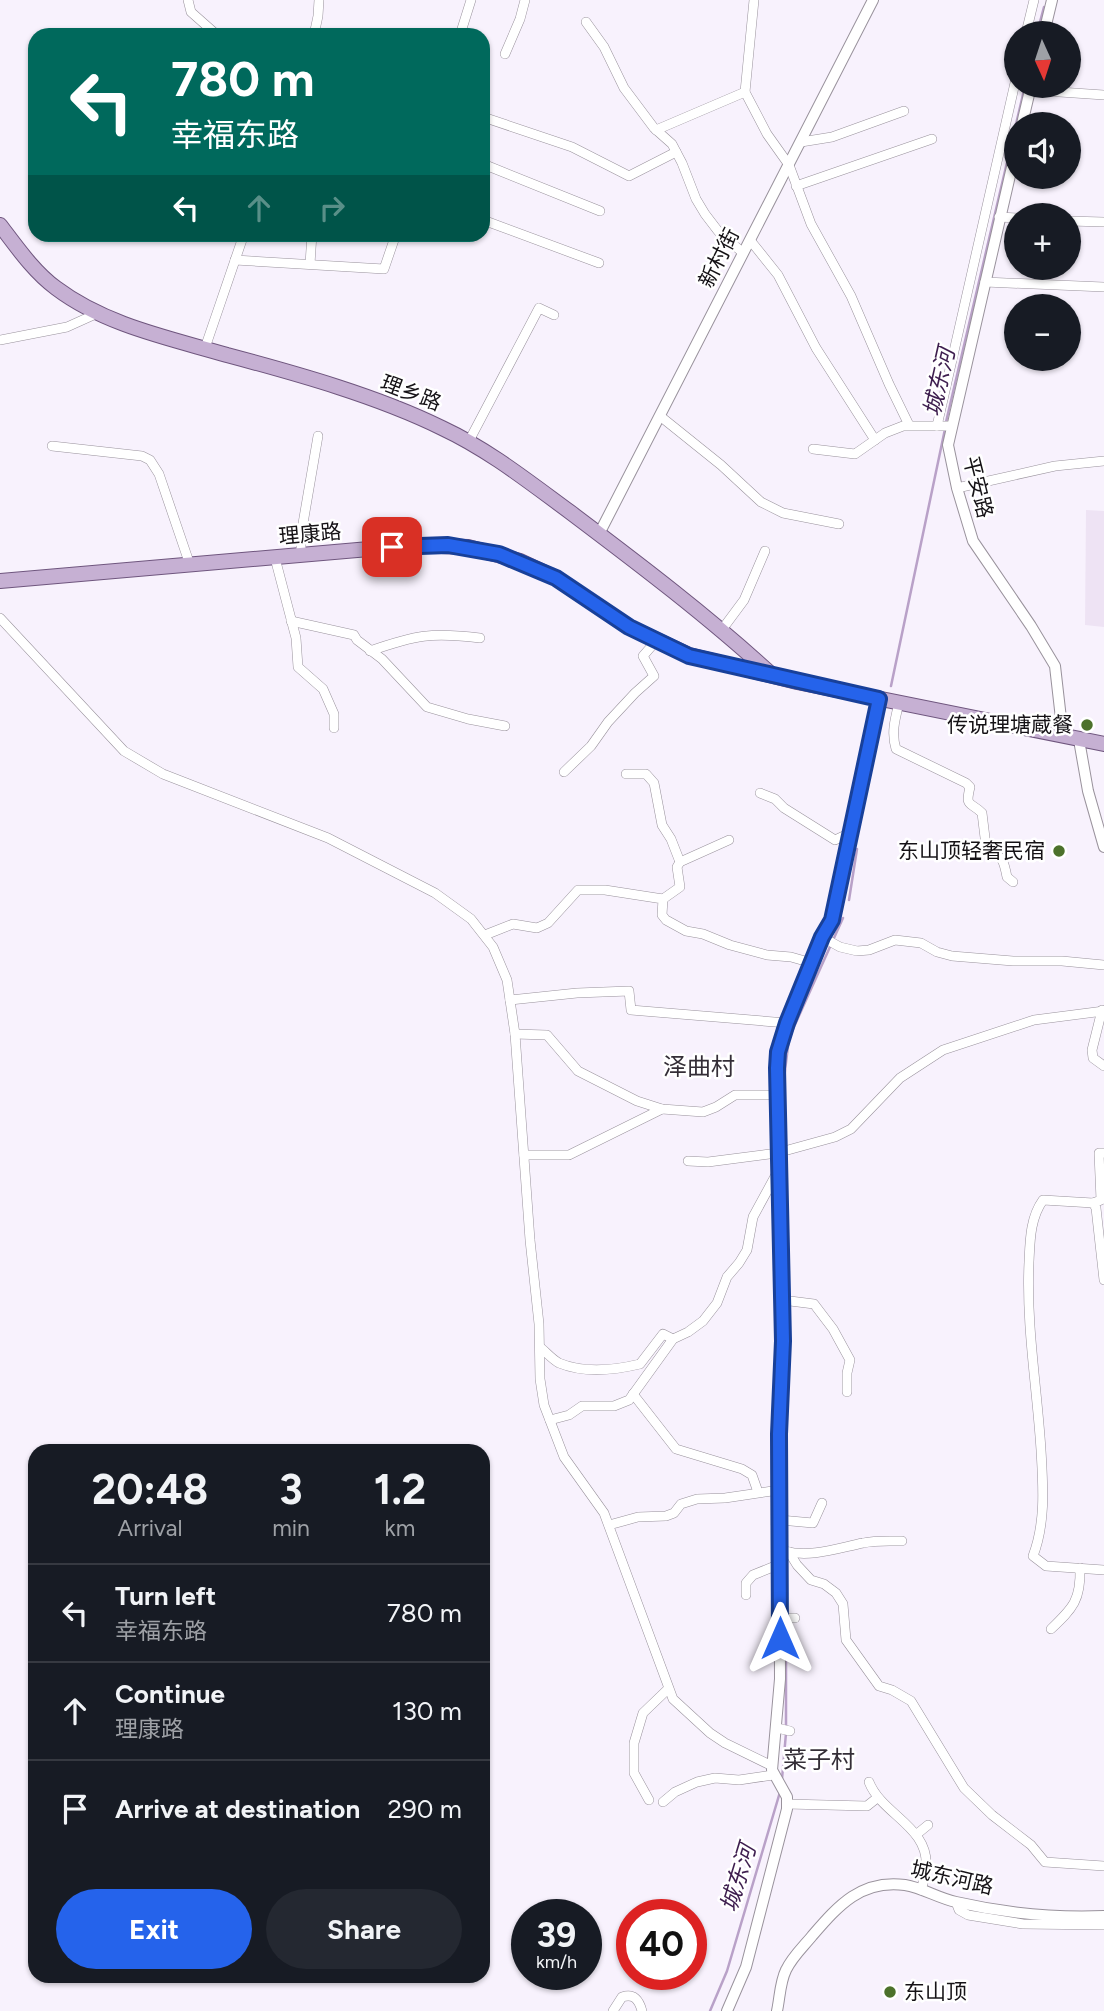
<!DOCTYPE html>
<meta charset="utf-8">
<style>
:root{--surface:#171b24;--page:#242831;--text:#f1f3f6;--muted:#9ea1a6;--line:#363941;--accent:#2563eb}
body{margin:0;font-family:Figtree,"Noto Sans SC",sans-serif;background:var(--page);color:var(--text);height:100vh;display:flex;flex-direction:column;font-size:26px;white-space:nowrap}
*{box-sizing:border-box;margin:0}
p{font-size:23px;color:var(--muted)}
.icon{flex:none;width:38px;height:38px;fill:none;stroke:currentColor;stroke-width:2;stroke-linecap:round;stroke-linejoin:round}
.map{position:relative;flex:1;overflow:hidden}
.drawer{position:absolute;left:28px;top:1444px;width:462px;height:539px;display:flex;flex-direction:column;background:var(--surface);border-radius:21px;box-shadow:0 2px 5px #0004}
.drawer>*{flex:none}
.top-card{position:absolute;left:28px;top:28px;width:462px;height:214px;border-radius:21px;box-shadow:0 2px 5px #0004;background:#00695c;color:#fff;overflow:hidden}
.needle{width:46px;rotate:177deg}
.fabs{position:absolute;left:1004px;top:21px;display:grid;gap:14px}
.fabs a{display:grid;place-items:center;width:77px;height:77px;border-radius:50%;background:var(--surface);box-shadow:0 2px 5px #0004;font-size:35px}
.speed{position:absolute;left:511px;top:1899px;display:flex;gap:14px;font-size:35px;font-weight:700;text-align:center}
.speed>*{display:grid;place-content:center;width:91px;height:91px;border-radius:50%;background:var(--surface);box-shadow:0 2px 5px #0004;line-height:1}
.speed small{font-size:18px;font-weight:400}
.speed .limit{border:10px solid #d22;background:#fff;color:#111}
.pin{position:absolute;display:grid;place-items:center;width:60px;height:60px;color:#fff;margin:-30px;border-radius:14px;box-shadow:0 4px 10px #0006}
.me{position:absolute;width:77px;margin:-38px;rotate:0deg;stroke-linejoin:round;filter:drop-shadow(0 0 5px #0008)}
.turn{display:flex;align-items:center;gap:24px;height:147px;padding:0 28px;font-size:32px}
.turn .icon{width:91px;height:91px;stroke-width:2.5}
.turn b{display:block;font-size:49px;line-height:60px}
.lanes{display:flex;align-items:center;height:66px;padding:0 28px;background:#0003;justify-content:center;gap:35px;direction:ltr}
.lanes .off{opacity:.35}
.eta{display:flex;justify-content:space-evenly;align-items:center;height:119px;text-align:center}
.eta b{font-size:42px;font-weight:700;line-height:49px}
.action{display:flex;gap:14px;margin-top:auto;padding:14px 28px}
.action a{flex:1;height:80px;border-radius:42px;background:var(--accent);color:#fff;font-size:28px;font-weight:700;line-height:80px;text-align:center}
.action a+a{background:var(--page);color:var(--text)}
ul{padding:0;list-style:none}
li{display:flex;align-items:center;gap:21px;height:98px;padding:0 28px;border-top:2px solid var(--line)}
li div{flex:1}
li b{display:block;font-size:26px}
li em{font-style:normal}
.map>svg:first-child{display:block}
.built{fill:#eee3f4}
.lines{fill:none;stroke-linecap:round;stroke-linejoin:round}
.stream{stroke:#b9a1c8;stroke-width:2.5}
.minor-casing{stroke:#99929c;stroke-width:10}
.tertiary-casing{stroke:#99929c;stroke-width:12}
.primary-casing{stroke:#6f567e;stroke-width:16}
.minor{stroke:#fff;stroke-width:9}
.tertiary{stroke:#fff;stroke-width:10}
.primary{stroke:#c6b0d3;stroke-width:14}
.route-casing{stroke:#184099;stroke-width:18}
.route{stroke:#2563eb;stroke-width:12}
.poi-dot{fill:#4c712b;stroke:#fff;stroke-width:2.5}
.labels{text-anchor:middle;stroke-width:5;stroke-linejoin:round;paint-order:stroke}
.street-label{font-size:21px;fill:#151216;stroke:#fff}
.poi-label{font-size:21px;fill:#151216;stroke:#fff;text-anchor:end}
.water-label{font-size:23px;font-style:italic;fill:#3e1e4f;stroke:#fff}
.quarter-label{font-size:24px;fill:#342e37;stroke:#fff}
</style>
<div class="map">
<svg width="1104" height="2011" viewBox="0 0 1104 2011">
<rect width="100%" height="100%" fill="#f8f2fd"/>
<polygon class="built" points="1086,510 1104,511 1104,627 1085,625"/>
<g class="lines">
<g class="stream">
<polyline points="1037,33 1044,7"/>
<polyline points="946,422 1025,86"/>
<polyline points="891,686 945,429"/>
<polyline points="849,900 857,849"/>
<polyline points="785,1148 783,1087 789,1038 843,918"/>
<polyline points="786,1156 787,1235"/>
<polyline points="786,1394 789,1324 788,1257"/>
<polyline points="784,1439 785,1517"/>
<polyline points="785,1523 786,1548"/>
<polyline points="786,1615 786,1555"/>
<polyline points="786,1621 786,1727"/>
<polyline points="782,1779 786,1733"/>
<polyline points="710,2011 727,1971 780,1792"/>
</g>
<defs>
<g id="minor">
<polyline points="188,0 191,12 217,35"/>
<polyline points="754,0 745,92 767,134 789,165 811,224 851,296 889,384 909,425"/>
<polyline points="586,22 604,47 624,88 654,128 672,144 682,163 696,199 705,214 718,231 743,253"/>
<polyline points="1026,33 1034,0"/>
<polyline points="314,35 318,16 319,0"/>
<polyline points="460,35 471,0"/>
<polyline points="505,54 520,19 525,0"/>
<polyline points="1030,90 1104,95"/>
<polyline points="483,117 572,147 629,176 676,152"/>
<polyline points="656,130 745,92"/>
<polyline points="801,142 832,137 904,111"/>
<polyline points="483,164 600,211"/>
<polyline points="796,186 932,139"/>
<polyline points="999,217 1017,218"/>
<polyline points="483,220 599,263"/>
<polyline points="1069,221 1104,222"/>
<polyline points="750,240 778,275 816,348 875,440"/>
<polyline points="235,260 384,269 396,234"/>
<polyline points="310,264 312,234"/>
<polyline points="985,282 1104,287"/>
<polyline points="0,340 67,327 98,313"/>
<polyline points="205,348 244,234"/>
<polyline points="660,416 721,465 761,502 783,513 839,524"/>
<polyline points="937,426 1017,74"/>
<polyline points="469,441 539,308 554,315"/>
<polyline points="52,446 142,456 150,460 159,474 190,565"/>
<polyline points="813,449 855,454 885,433 903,426 951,426"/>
<polyline points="957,488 1055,466 1104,461"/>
<polyline points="301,555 301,535 318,436"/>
<polyline points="275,558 296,638 298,667 323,689 334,714 334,728"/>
<polyline points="0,618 124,751 163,774 328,838 435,893 471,919 493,947 507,980 515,1034 530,1240 539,1324 540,1379 544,1405 564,1457 604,1513 673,1699 710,1733 725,1743 772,1766"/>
<polyline points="291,621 354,635 357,640 382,659 427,707 468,719 505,726"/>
<polyline points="721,631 744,600 765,551"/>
<path d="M370,651c46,-16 61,-19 110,-13"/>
<path d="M899,703c-4,16 -8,30 -3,46l70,34 4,4c-5,21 0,14 12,26l4,33c16,13 17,10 21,31l6,5"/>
<polyline points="564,772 591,746 608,722 635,693 654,676 643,656 656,641"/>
<polyline points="626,774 646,774 654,783 662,825 671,839 680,862"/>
<polyline points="760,793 775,799 784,808 835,840 852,832"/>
<polyline points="663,899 680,887 677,867 680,862 729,840"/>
<polyline points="485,935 513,924 537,928 548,923 578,890 605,890 663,899 662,915 666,920 686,931 703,934 730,945 767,955 791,957 812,963"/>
<polyline points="822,937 840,947 857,951 869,950 895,940 921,943 937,952 952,956 1013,961 1062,961 1104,965"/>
<polyline points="510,1000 577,993 629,991 631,1010 787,1023"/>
<polyline points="1102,1010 1092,1050 1093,1058 1104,1066"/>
<polyline points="515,1034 547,1035 578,1071 637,1101 662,1109 703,1112 716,1107 735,1095 776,1095"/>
<polyline points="524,1155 569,1155 662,1109"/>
<polyline points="688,1161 708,1162 777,1153 835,1137 851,1129 900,1078 943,1050 1034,1020 1104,1011"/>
<polyline points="1093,1203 1101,1200 1099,1153 1104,1153"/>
<path d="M1104,1280l-8,-72 -3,-5 -50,-3c-13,18 -13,41 -14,62 -3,63 8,125 12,188 2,35 5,72 -8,106l13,10 58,4"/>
<polyline points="782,1300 814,1304 833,1329 850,1360 847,1373 847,1392"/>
<path d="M541,1348c6,5 12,12 18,15 24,10 56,7 81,1l23,-30 10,5"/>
<polyline points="633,1394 676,1449 742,1469 752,1475 758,1492"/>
<polyline points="550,1420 569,1415 582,1406 614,1406 629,1400 673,1339 688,1332 703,1321 717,1303 727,1277 739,1263 747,1250 753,1217 778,1171"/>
<polyline points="780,1520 813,1523 822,1503"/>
<polyline points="609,1525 638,1517 666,1516 674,1513 681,1504 697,1499 725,1498 779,1490"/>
<path d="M785,1551c25,7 53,-3 78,-8 13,-3 26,-2 39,-2"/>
<polyline points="789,1552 797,1565 811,1580 824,1584 836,1593 843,1604 846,1640 879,1686 892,1690 911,1701 964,1788 992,1815 1031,1845 1045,1862 1104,1866"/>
<polyline points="746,1595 746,1583 753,1575 780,1564"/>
<polyline points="780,1618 795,1618"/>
<path d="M1051,1629c22,-21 30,-29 29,-61"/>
<polyline points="777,1728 790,1731"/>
<path d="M869,1782c13,33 61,45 57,86 0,7 -3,15 -5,22"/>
<polyline points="649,1800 634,1773 634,1743 643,1713 668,1689"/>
<polyline points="663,1802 675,1792 697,1782 715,1778 739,1780 773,1775"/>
<polyline points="787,1804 867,1806 877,1798"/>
<polyline points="917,1834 928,1825"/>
<polyline points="956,1902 959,1910 968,1915 1023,1924 1104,1925"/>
<path d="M613,2011l9,-14c12,-4 17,3 20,14"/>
</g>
<g id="tertiary">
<polyline points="1044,33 1052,0"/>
<polyline points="1022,124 1031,86"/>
<polyline points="1017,145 948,445 957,488 973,541 1031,626 1055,666 1063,736"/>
<polyline points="599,534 873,0"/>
<polyline points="1079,740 1088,791 1104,847"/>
<polyline points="727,2011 746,1967 787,1809 787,1797 772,1770 780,1679 779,1434 783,1341 777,1068 778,1052 787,1023 822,937 832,920 879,699"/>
<path d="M777,2011c3,-14 3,-29 9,-41 6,-13 17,-23 26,-34 26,-30 49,-57 93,-51 18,3 33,13 51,17 48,11 99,16 148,14"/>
</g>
<g id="primary">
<path d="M0,225c16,21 34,47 56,63 49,37 113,50 171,67 71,19 150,41 215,73 47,22 87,54 128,84 69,52 139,105 202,163"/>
<polyline points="0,581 415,545 468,547 520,561 556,578 629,627 689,655 797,682 1104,744"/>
</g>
</defs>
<use href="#minor" class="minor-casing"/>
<use href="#tertiary" class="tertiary-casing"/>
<use href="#primary" class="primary-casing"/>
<use href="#minor" class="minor"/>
<use href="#tertiary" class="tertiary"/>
<use href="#primary" class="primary"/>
</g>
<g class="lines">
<defs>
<polyline id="route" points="392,547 448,545 499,554 556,578 629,627 689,656 879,699 832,920 822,937 787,1023 778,1052 777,1068 783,1341 779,1434 780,1638"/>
</defs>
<use href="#route" class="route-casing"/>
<use href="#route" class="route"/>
</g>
<g class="poi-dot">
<circle cx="1087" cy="725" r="7"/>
<circle cx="1059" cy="851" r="7"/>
<circle cx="890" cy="1992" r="7"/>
</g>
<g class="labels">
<g class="street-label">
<text transform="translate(719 258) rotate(-63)" y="7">新村街</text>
<text transform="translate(411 393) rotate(21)" y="7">理乡路</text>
<text transform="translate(978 487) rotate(76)" y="7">平安路</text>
<text transform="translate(310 534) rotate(-5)" y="7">理康路</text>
<text transform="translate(952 1878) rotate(13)" y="7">城东河路</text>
</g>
<g class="poi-label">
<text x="1073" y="732">传说理塘蔵餐</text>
<text x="1045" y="858">东山顶轻奢民宿</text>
<text x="904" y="1999" text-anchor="start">东山顶</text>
</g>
<g class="water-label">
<text transform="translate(939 382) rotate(-77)" y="8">城东河</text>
<text transform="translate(738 1878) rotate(-73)" y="8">城东河</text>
</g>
<g class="quarter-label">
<text x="699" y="1075">泽曲村</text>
<text x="819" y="1768">菜子村</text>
</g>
</g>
</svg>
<div class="fabs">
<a><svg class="needle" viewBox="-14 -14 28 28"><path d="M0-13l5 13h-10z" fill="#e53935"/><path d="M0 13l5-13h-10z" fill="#9ea1a6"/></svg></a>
<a><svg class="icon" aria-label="sound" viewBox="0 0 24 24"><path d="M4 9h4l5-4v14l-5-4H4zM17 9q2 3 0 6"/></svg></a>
<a>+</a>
<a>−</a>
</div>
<div class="speed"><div>39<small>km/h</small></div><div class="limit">40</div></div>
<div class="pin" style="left:392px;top:547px;background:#d93025"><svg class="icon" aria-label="arrive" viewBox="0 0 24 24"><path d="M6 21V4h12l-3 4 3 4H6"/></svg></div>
<svg class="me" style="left:780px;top:1638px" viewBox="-20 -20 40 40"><path d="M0-17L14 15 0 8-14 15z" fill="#2563eb" stroke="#fff" stroke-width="4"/></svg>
<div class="top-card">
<div class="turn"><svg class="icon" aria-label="left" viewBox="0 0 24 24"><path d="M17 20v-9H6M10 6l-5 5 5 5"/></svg><div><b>780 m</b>幸福东路</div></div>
<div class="lanes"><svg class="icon" aria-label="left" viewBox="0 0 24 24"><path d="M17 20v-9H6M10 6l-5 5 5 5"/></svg><svg class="icon off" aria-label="ahead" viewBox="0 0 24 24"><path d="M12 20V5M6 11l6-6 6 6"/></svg><svg class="icon off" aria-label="right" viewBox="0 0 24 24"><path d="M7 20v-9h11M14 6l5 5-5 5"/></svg></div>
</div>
<section class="drawer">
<div class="eta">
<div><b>20:48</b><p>Arrival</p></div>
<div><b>3</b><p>min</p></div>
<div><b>1.2</b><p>km</p></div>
</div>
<ul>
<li><svg class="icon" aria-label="left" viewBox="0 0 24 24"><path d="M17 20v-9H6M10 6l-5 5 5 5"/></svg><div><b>Turn left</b><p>幸福东路</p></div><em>780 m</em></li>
<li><svg class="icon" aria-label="ahead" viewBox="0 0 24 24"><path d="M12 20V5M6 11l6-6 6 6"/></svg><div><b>Continue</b><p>理康路</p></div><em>130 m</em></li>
<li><svg class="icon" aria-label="arrive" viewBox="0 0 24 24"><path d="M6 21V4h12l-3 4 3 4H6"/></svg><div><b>Arrive at destination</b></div><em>290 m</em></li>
</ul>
<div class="action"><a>Exit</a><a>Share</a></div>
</section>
</div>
